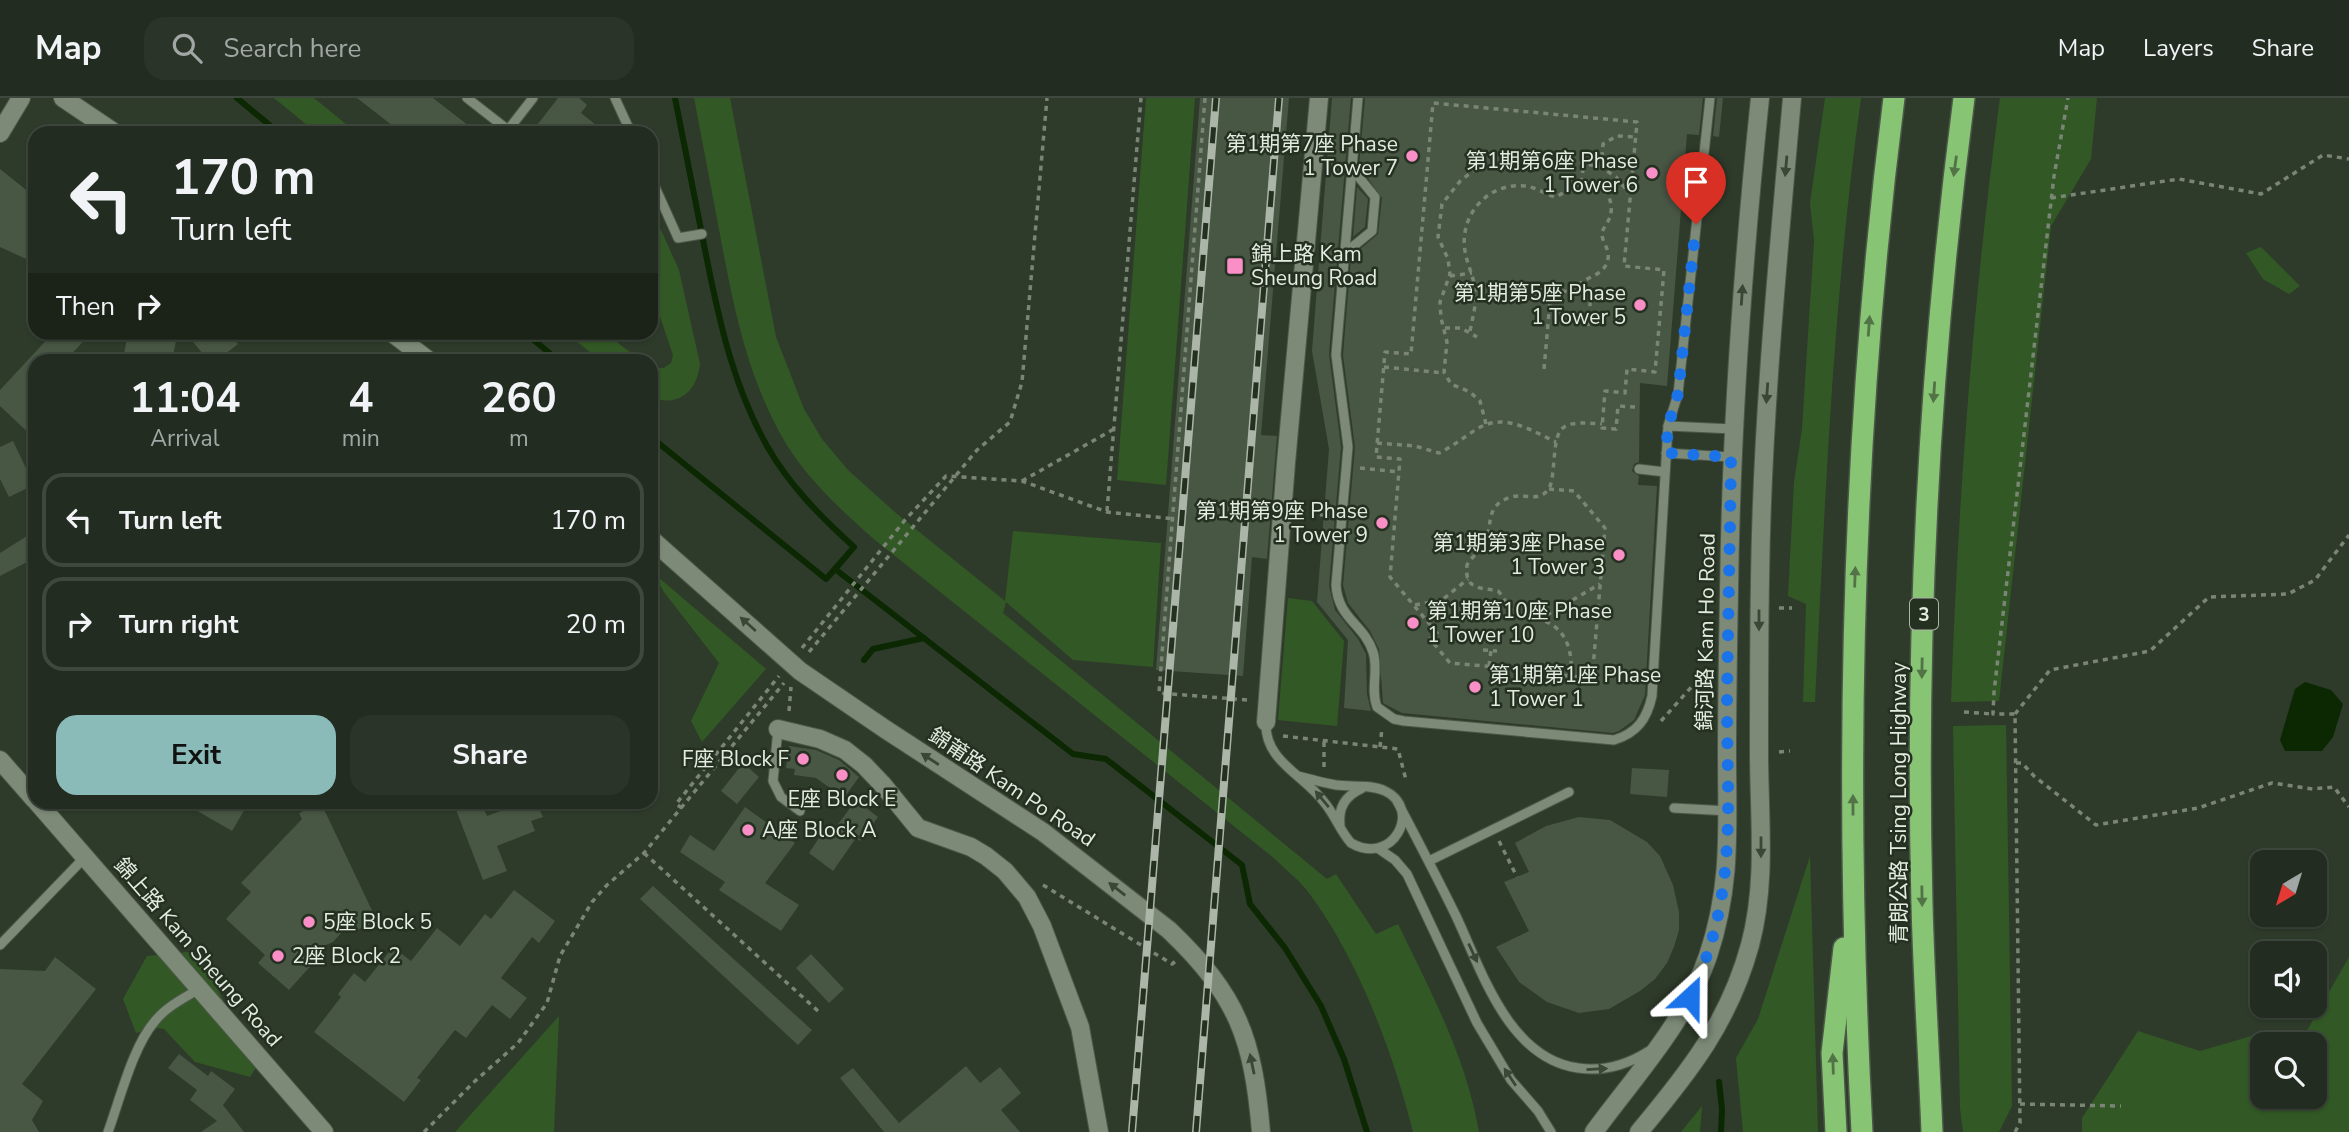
<!DOCTYPE html>
<meta charset="utf-8">
<style>
:root{--surface:#222c20;--page:#2a3429;--text:#f1f3f6;--muted:#a2a7a5;--line:#3f483e;--accent:#8bbbb9}
body{margin:0;font-family:"Nunito Sans","Noto Sans TC",sans-serif;background:var(--page);color:var(--text);height:100vh;display:flex;flex-direction:column;font-size:26px;white-space:nowrap}
*{box-sizing:border-box;margin:0}
p{font-size:23px;color:var(--muted)}
.icon{flex:none;width:38px;height:38px;fill:none;stroke:currentColor;stroke-width:2;stroke-linecap:round;stroke-linejoin:round}
.map{position:relative;flex:1;overflow:hidden}
.sheet{position:absolute;left:28px;top:256px;width:630px;height:455px;display:flex;flex-direction:column;background:var(--surface);border-radius:21px;box-shadow:0 2px 5px #0004,0 0 0 2px var(--line)}
.sheet>*{flex:none}
.guide{position:absolute;left:28px;top:28px;width:630px;height:214px;border-radius:21px;box-shadow:0 2px 5px #0004,0 0 0 2px var(--line);background:#222c20;color:var(--text);overflow:hidden}
.needle{width:46px;rotate:218deg}
.controls{position:absolute;left:2250px;top:752px;display:grid;gap:14px}
.controls a{display:grid;place-items:center;width:77px;height:77px;border-radius:14px;background:var(--surface);box-shadow:0 2px 5px #0004,0 0 0 2px var(--line);font-size:35px}
.pin{position:absolute;display:grid;place-items:center;width:60px;height:60px;color:#fff;margin:-72px -30px;border-radius:50% 50% 50% 0;rotate:-45deg;box-shadow:0 0 7px #0007}
.pin .icon{rotate:45deg}
.me{position:absolute;width:77px;margin:-38px;rotate:24deg;stroke-linejoin:round;filter:drop-shadow(0 0 5px #0008)}
.turn{display:flex;align-items:center;gap:24px;height:147px;padding:0 28px;font-size:32px}
.turn .icon{width:91px;height:91px;stroke-width:2.5}
.turn b{display:block;font-size:49px;line-height:60px}
.then{display:flex;align-items:center;height:66px;padding:0 28px;background:#0003;gap:14px;font-size:26px}
.eta{display:flex;justify-content:space-evenly;align-items:center;height:119px;text-align:center}
.eta b{font-size:42px;font-weight:700;line-height:49px}
.action{display:flex;gap:14px;margin-top:auto;padding:14px 28px}
.action a{flex:1;height:80px;border-radius:21px;background:var(--accent);color:#111;font-size:28px;font-weight:700;line-height:80px;text-align:center}
.action a+a{background:var(--page);color:var(--text)}
ul{padding:0;list-style:none}
li{display:flex;align-items:center;gap:21px;height:94px;margin:0 14px 10px;padding:0 14px;border:4px solid var(--line);border-radius:21px}
li div{flex:1}
li b{display:block;font-size:26px}
li em{font-style:normal}
header{display:flex;align-items:center;gap:42px;box-sizing:border-box;height:98px;padding:0 35px;background:var(--surface);border-bottom:2px solid var(--line)}
header strong{font-size:33px}
nav{display:flex;gap:38px;margin-inline-start:auto;font-size:24px}
.search{width:490px;height:63px;background:var(--page);display:flex;align-items:center;gap:18px;box-sizing:border-box;padding:0 24px;border-radius:21px;color:var(--muted);font-size:26px}
.map>svg:first-child{display:block}
.green{fill:#325925;fill-rule:evenodd}
.water{fill:#0b2802}
.lines{fill:none;stroke-linecap:round;stroke-linejoin:round}
.stream{stroke:#0b2802;stroke-width:6}
.building{fill:#485644}
.lane-casing{stroke:#4c5748;stroke-width:11}
.street-casing{stroke:#4c5748;stroke-width:20}
.secondary-casing{stroke:#4c5748;stroke-width:20}
.highway-casing{stroke:#4c5748;stroke-width:24}
.path{stroke:#7a8576;stroke-width:3.5;stroke-dasharray:5 5;stroke-linecap:butt}
.lane{stroke:#7c8a77;stroke-width:9}
.street{stroke:#7c8a77;stroke-width:18}
.secondary{stroke:#7c8a77;stroke-width:18}
.highway{stroke:#87c474;stroke-width:21}
.rail-casing{stroke:#abb5a8;stroke-width:8}
.rail{stroke:#243020;stroke-width:5;stroke-dasharray:16;stroke-linecap:butt}
.oneway{fill:#3a4636}
.oneway2{fill:#517346}
.route{stroke:#1a73e8;stroke-width:12;stroke-dasharray:0 21.6}
.poi-dot{fill:#fa8fc7;stroke:#243020;stroke-width:2.5}
.labels{text-anchor:middle;stroke-width:5;stroke-linejoin:round;paint-order:stroke}
.shield{fill:#243020;stroke:#aab4a7;stroke-width:2}
.shield-label{font-size:19px;font-weight:bold;fill:#e4ece1}
.poi-label{font-size:21px;fill:#e4ece1;stroke:#243020;text-anchor:end}
.street-label{font-size:21px;fill:#e4ece1;stroke:#243020}
</style>
<header>
<strong>Map</strong>
<div class="search"><svg class="icon" aria-label="search" viewBox="0 0 24 24"><circle cx="10" cy="10" r="6"/><path d="M15 15l6 6"/></svg>Search here</div>
<nav><a>Map</a><a>Layers</a><a>Share</a></nav>
</header>
<div class="map">
<svg width="2349" height="1034" viewBox="0 0 2349 1034">
<rect width="100%" height="100%" fill="#2e3b2a"/>
<g class="green">
<polygon points="274,0 314,0 357,35 317,35"/>
<path d="M694,0h36l46,239 28,72 18,30 26,31 49,44 108,87 8,-70 148,12 -8,124 -80,-7 -67,-58 -3,11 324,266 9,-5 40,60 22,-10c33,68 68,133 81,208h-66c-20,-80 -55,-173 -104,-239 -9,-12 -23,-23 -34,-34l-400,-319c-33,-29 -67,-60 -90,-98 -38,-66 -50,-129 -64,-202 -9,-48 -18,-95 -27,-142z"/>
<polygon points="1146,0 1195,0 1166,387 1117,382"/>
<path d="M1825,0h36c-28,200 -36,403 -46,604h-12l3,-98 -18,-8 6,-114 8,-53 12,-188 -4,-38z"/>
<path d="M2000,0h97l-6,61 -40,67 -52,475 -48,1c7,-202 22,-403 49,-604z"/>
<path d="M651,110l28,62 21,94c-3,27 -21,44 -49,33v-29h13l7,-5 2,-8 -22,-65z"/>
<polygon points="2261,149 2300,188 2289,196 2263,181 2246,155"/>
<polygon points="566,235 605,235 640,262 600,262"/>
<polygon points="651,473 766,571 702,644 691,623 719,565 664,494"/>
<polygon points="1288,500 1312,503 1344,543 1337,628 1278,622"/>
<polygon points="2006,627 2012,1008 1999,1034 1963,1034 1960,1010 1953,628"/>
<polygon points="1810,758 1818,1034 1743,1034 1736,960 1758,921"/>
<polygon points="198,853 257,968 250,979 195,964 164,931 158,930 136,935 123,901 147,858"/>
<path d="M2349,859v175h-267v-14l56,-87 62,20 72,-21 29,11zM2263,947h52v52h-52z"/>
<polygon points="559,918 554,1034 455,1034"/>
<polygon points="1702,1008 1700,1034 1681,1034"/>
</g>
<polygon class="water" points="2305,584 2331,592 2343,606 2333,639 2322,653 2285,653 2280,642 2295,591"/>
<g class="lines">
<g class="stream">
<polyline points="237,0 279,35"/>
<path d="M675,0c11,56 22,112 33,167 13,64 27,124 59,181 22,39 54,71 87,101l-19,22"/>
<polyline points="524,234 558,262"/>
<polyline points="651,339 826,481 835,471 1073,656 1106,661 1242,767 1250,806 1285,850 1321,908 1344,961 1367,1034"/>
<polyline points="864,562 873,551 924,540"/>
<polyline points="1719,984 1722,1011 1721,1034"/>
</g>
</g>
<g class="building">
<polygon points="357,0 433,0 478,35 402,35"/>
<polygon points="558,0 579,0 587,7 581,15 606,35 531,35"/>
<polygon points="1200,0 1289,0 1261,337 1277,338 1267,461 1252,459 1243,578 1156,572"/>
<polygon points="1332,0 1351,0 1329,256 1341,349 1329,488 1335,512 1358,541 1366,556 1367,596 1371,613 1344,610 1348,542 1317,504 1329,351 1312,253"/>
<polygon points="1365,0 1703,0 1699,37 1687,36 1667,288 1640,285 1639,364 1634,366 1632,373 1639,378 1638,387 1657,388 1645,597 1634,622 1619,633 1613,635 1402,615 1383,605 1379,551 1370,533 1348,505 1343,487 1355,349 1343,257 1351,159 1378,136 1382,100 1359,68"/>
<polygon points="1717,0 1723,0 1719,39 1713,38"/>
<polygon points="0,71 35,99 35,165 0,149"/>
<polygon points="1357,89 1368,101 1365,129 1353,139"/>
<polygon points="54,234 92,234 66,262 35,262 35,341 0,308 0,292"/>
<polygon points="128,234 178,234 172,262 123,262"/>
<polygon points="185,234 228,234 238,246 220,260 216,255 208,262"/>
<polygon points="13,343 34,387 9,399 0,381 0,349"/>
<polygon points="35,433 35,460 0,478 0,455"/>
<polygon points="789,648 816,652 839,662 859,679 844,700 816,680 794,677 795,671 786,670"/>
<polygon points="743,665 759,679 737,706 721,693"/>
<polygon points="1632,670 1669,672 1667,699 1630,696"/>
<polygon points="856,702 878,719 860,743 856,740 833,773 809,755 821,737 827,741"/>
<polygon points="182,704 249,704 232,733"/>
<polygon points="453,704 481,704 487,718 525,704 536,704 543,719 531,723 535,733 497,748 507,773 483,782"/>
<polygon points="321,705 377,823 355,833 351,824 333,844 321,849 325,852 289,892 258,865 265,857 226,821 251,794 241,785 302,721 299,715"/>
<polygon points="745,709 795,745 765,785 799,807 781,833 719,792 725,784 680,754 690,737 714,753"/>
<polygon points="1579,719 1610,722 1647,744 1660,758 1673,787 1679,814 1679,832 1674,849 1667,865 1655,881 1640,893 1609,911 1579,915 1547,904 1519,884 1496,849 1529,833 1504,784 1529,774 1515,745 1546,728"/>
<polygon points="653,788 812,932 798,947 640,801"/>
<polygon points="514,792 555,823 539,845 532,839 501,880 527,900 510,921 492,907 466,940 455,932 417,980 421,982 404,1004 314,934 341,899 338,896 354,875 365,884 393,849 411,863 437,830 460,848 485,816 491,821"/>
<polygon points="811,856 844,891 829,905 796,870"/>
<polygon points="55,859 96,891 22,986 43,1003 32,1022 39,1034 0,1034 0,871 45,873"/>
<polygon points="179,956 208,978 211,973 235,991 223,1007 244,1034 201,1034 217,1023 190,1002 197,992 168,970"/>
<polygon points="966,968 980,985 1000,969 1021,995 1001,1012 1020,1034 884,1034 840,980 853,970 899,1025"/>
</g>
<g class="lines">
<defs>
<g id="lane">
<polyline points="467,0 508,32 533,0"/>
<polyline points="615,0 631,35"/>
<path d="M1358,0l-22,257 12,92 -12,138c2,34 28,39 37,67 6,18 -3,37 4,55l17,12 10,2 210,19c23,-7 33,-21 38,-44l16,-270 10,-32 32,-296"/>
<polyline points="651,80 678,140 702,136"/>
<polyline points="1345,155 1372,133 1375,99 1353,72"/>
<polyline points="1668,328 1733,331"/>
<polyline points="1666,355 1731,359"/>
<polyline points="1639,371 1665,374"/>
<path d="M1266,624c-2,39 37,52 58,80 11,13 16,29 27,41 42,24 72,-34 34,-52 -14,-7 -34,-4 -49,-6 -13,-2 -25,-6 -38,-9"/>
<polyline points="778,631 773,683 781,699 800,713"/>
<path d="M1397,703c20,38 40,76 59,115 26,55 52,142 122,152 26,4 49,-3 71,-17"/>
<polyline points="1674,710 1729,713"/>
<path d="M1340,727c-2,-17 5,-29 21,-36"/>
<polyline points="1379,751 1395,762 1407,776 1477,925 1511,982 1538,1013 1551,1034"/>
<polyline points="1429,763 1569,694"/>
<polyline points="0,847 86,758"/>
<path d="M108,1034c12,-33 25,-86 47,-111 11,-14 29,-23 44,-32"/>
</g>
<g id="street">
<polyline points="63,0 115,35"/>
<polyline points="0,35 21,0"/>
<polyline points="391,234 428,262"/>
<path d="M651,441l149,132 85,58 158,103 126,98c69,66 84,108 92,202"/>
<polyline points="1266,624 1286,365 1319,0"/>
<polyline points="778,631 820,641 845,652 864,667 883,687 918,730 971,749 986,758 1005,773 1027,799 1042,828 1080,929 1099,1034"/>
</g>
<g id="secondary">
<polyline points="0,662 35,702"/>
<polyline points="37,704 324,1034"/>
<path d="M1594,1034c41,-56 91,-109 114,-176 24,-72 19,-128 19,-202 0,-54 1,-108 2,-162 2,-165 14,-330 31,-494"/>
<path d="M1639,1034c50,-60 90,-110 111,-187 17,-63 9,-128 9,-193 0,-57 0,-114 1,-172 2,-161 18,-321 32,-482"/>
</g>
<g id="highway">
<polyline points="1836,1034 1832,955 1844,850"/>
<path d="M1862,1034c-18,-345 -12,-691 32,-1034"/>
<path d="M1932,1034c-3,-76 -8,-151 -10,-227 -7,-270 7,-540 42,-807"/>
</g>
</defs>
<use href="#lane" class="lane-casing"/>
<use href="#street" class="street-casing"/>
<use href="#secondary" class="secondary-casing"/>
<use href="#highway" class="highway-casing"/>
<g class="path">
<polyline points="1205,0 1159,595 1248,602"/>
<polyline points="1601,69 1603,46 1617,38 1635,39"/>
<polyline points="1581,85 1584,65"/>
<polyline points="2051,100 2179,81 2261,96 2323,57 2349,61"/>
<polyline points="1450,178 1472,175"/>
<polyline points="1588,228 1591,196"/>
<polyline points="1445,230 1461,230 1477,239"/>
<path d="M1470,233c3,-15 7,-28 5,-43 -2,-13 -8,-24 -10,-37 -6,-36 23,-69 60,-65 11,1 20,8 30,11 9,-3 15,-11 24,-13 18,-5 35,11 32,28 -1,9 -6,13 -9,20 -1,10 8,16 6,27 -4,20 -27,16 -35,33"/>
<polyline points="1384,269 1444,275"/>
<polyline points="1544,271 1551,192 1614,198"/>
<polyline points="1486,326 1480,303 1470,294 1451,286 1444,274 1447,244 1441,220 1440,204 1450,176 1448,161 1438,139 1442,106 1461,82 1479,69 1489,65 1530,59 1545,61 1559,66 1582,65 1601,69 1616,79 1629,95"/>
<path d="M1377,345l38,3 24,7c13,-6 25,-16 38,-24 27,-17 53,1 79,13"/>
<polyline points="1360,370 1399,374"/>
<polyline points="1022,383 1114,331"/>
<polyline points="1549,391 1574,393 1605,430 1593,570 1587,569 1586,580 1553,576 1552,586 1506,582 1507,570 1450,565 1430,541 1437,535 1390,479 1400,361 1376,359 1385,254 1411,256 1433,5 1637,24 1624,168 1664,172 1655,274 1627,271 1625,295 1605,293 1602,330 1616,331 1618,308 1635,309"/>
<polyline points="1107,413 1141,0"/>
<polyline points="1300,415 1324,417"/>
<polyline points="1415,507 1442,502 1468,481"/>
<polyline points="1779,510 1792,510"/>
<polyline points="1538,522 1600,486"/>
<polyline points="802,550 905,422 946,378 1022,383 1107,414 1175,421"/>
<polyline points="1483,552 1497,553"/>
<polyline points="809,554 977,352 1010,324 1022,284 1047,0"/>
<polyline points="1489,568 1491,552"/>
<path d="M1571,578c2,-26 -5,-51 -34,-57 -8,-1 -15,-1 -22,-6 -8,-6 -10,-15 -17,-22 -17,-4 -34,0 -31,-26 4,-8 12,-12 17,-20 10,-19 -1,-39 27,-48 12,-4 26,5 36,-6 5,-6 5,-13 6,-20 4,-44 2,-51 49,-47"/>
<polyline points="789,613 791,589"/>
<polyline points="1964,614 1993,616"/>
<polyline points="2015,616 2050,572 2150,553 2209,499 2288,496 2315,482 2349,437"/>
<polyline points="1661,623 1695,585"/>
<polyline points="1283,638 1398,651 1406,682"/>
<polyline points="1380,649 1382,630"/>
<polyline points="1779,654 1790,653"/>
<polyline points="2016,665 2022,665 2034,678 2096,727 2198,710 2272,685 2313,691 2334,689 2349,709"/>
<polyline points="1324,669 1324,643"/>
<polyline points="682,710 676,706 779,578"/>
<polyline points="1499,743 1517,779"/>
<polyline points="644,755 818,913"/>
<polyline points="1043,787 1172,866 1176,863"/>
<polyline points="2020,1006 2121,1008"/>
<polyline points="424,1034 474,984 518,945 547,905 560,858 592,804 607,787 644,755 784,585"/>
<polyline points="2015,1034 2020,1025 2015,616 1993,616 1994,594 2054,78 2068,0"/>
</g>
<use href="#lane" class="lane"/>
<use href="#street" class="street"/>
<use href="#secondary" class="secondary"/>
<use href="#highway" class="highway"/>
<defs>
<g id="rail">
<polyline points="1132,1034 1216,0"/>
<polyline points="1196,1034 1279,0"/>
</g>
</defs>
<use href="#rail" class="rail-casing"/>
<use href="#rail" class="rail"/>
</g>
<defs><path id="oneway-solid" d="M-6-.8H1V-3.2L6.5 0L1 3.2V.8H-6Z" transform="scale(1.75)"/></defs>
<g class="oneway">
<use href="#oneway-solid" transform="translate(1786 68) rotate(95)"/>
<use href="#oneway-solid" transform="translate(1742 197) rotate(-86)"/>
<use href="#oneway-solid" transform="translate(1767 295) rotate(94)"/>
<use href="#oneway-solid" transform="translate(1759 522) rotate(90)"/>
<use href="#oneway-solid" transform="translate(748 526) rotate(-138)"/>
<use href="#oneway-solid" transform="translate(930 661) rotate(-147)"/>
<use href="#oneway-solid" transform="translate(1322 701) rotate(-130)"/>
<use href="#oneway-solid" transform="translate(1761 749) rotate(90)"/>
<use href="#oneway-solid" transform="translate(1117 791) rotate(-142)"/>
<use href="#oneway-solid" transform="translate(1473 855) rotate(65)"/>
<use href="#oneway-solid" transform="translate(1252 966) rotate(-102)"/>
<use href="#oneway-solid" transform="translate(1597 971) rotate(-3)"/>
<use href="#oneway-solid" transform="translate(1510 979) rotate(-124)"/>
</g>
<g class="oneway2">
<use href="#oneway-solid" transform="translate(1955 68) rotate(98)"/>
<use href="#oneway-solid" transform="translate(1869 228) rotate(-86)"/>
<use href="#oneway-solid" transform="translate(1934 294) rotate(94)"/>
<use href="#oneway-solid" transform="translate(1855 479) rotate(-88)"/>
<use href="#oneway-solid" transform="translate(1922 570) rotate(91)"/>
<use href="#oneway-solid" transform="translate(1853 707) rotate(-90)"/>
<use href="#oneway-solid" transform="translate(1922 798) rotate(89)"/>
<use href="#oneway-solid" transform="translate(1833 966) rotate(-92)"/>
</g>
<g class="lines">
<path class="route" d="M1690,899c48,-100 37,-187 37,-294 1,-82 3,-164 4,-246l-65,-4 2,-27 10,-32 18,-170"/>
</g>
<g class="poi-dot">
<circle cx="1412" cy="58" r="7"/>
<circle cx="1652" cy="75" r="7"/>
<rect x="1226" y="159" width="18" height="18" rx="3.5"/>
<circle cx="1640" cy="207" r="7"/>
<circle cx="1382" cy="425" r="7"/>
<circle cx="1619" cy="457" r="7"/>
<circle cx="1413" cy="525" r="7"/>
<circle cx="1475" cy="589" r="7"/>
<circle cx="803" cy="661" r="7"/>
<circle cx="842" cy="677" r="7"/>
<circle cx="748" cy="732" r="7"/>
<circle cx="309" cy="824" r="7"/>
<circle cx="278" cy="858" r="7"/>
</g>
<g class="labels">
<rect class="shield" x="1910" y="500.5" width="28" height="31" rx="5"/>
<g class="shield-label">
<text x="1924" y="523">3</text>
</g>
<g class="poi-label">
<text x="1398" y="53">第1期第7座 Phase<tspan x="1398" dy="24">1 Tower 7</tspan></text>
<text x="1638" y="70">第1期第6座 Phase<tspan x="1638" dy="24">1 Tower 6</tspan></text>
<text x="1251" y="163" text-anchor="start">錦上路 Kam<tspan x="1251" dy="24">Sheung Road</tspan></text>
<text x="1626" y="202">第1期第5座 Phase<tspan x="1626" dy="24">1 Tower 5</tspan></text>
<text x="1368" y="420">第1期第9座 Phase<tspan x="1368" dy="24">1 Tower 9</tspan></text>
<text x="1605" y="452">第1期第3座 Phase<tspan x="1605" dy="24">1 Tower 3</tspan></text>
<text x="1427" y="520" text-anchor="start">第1期第10座 Phase<tspan x="1427" dy="24">1 Tower 10</tspan></text>
<text x="1489" y="584" text-anchor="start">第1期第1座 Phase<tspan x="1489" dy="24">1 Tower 1</tspan></text>
<text x="789" y="668">F座 Block F</text>
<text x="842" y="708" text-anchor="middle">E座 Block E</text>
<text x="762" y="739" text-anchor="start">A座 Block A</text>
<text x="323" y="831" text-anchor="start">5座 Block 5</text>
<text x="292" y="865" text-anchor="start">2座 Block 2</text>
</g>
<g class="street-label">
<text transform="translate(1706 534) rotate(-89)" y="7">錦河路 Kam Ho Road</text>
<text transform="translate(1012 689) rotate(34)" y="7">錦莆路 Kam Po Road</text>
<text transform="translate(1899 705) rotate(-90)" y="7">青朗公路 Tsing Long Highway</text>
<text transform="translate(198 854) rotate(49)" y="7">錦上路 Kam Sheung Road</text>
</g>
</g>
</svg>
<div class="controls">
<a><svg class="needle" viewBox="-14 -14 28 28"><path d="M0-13l5 13h-10z" fill="#e53935"/><path d="M0 13l5-13h-10z" fill="#a2a7a5"/></svg></a>
<a><svg class="icon" aria-label="sound" viewBox="0 0 24 24"><path d="M4 9h4l5-4v14l-5-4H4zM17 9q2 3 0 6"/></svg></a>
<a><svg class="icon" aria-label="search" viewBox="0 0 24 24"><circle cx="10" cy="10" r="6"/><path d="M15 15l6 6"/></svg></a>
</div>
<div class="pin" style="left:1696px;top:126px;background:#d93025"><svg class="icon" aria-label="arrive" viewBox="0 0 24 24"><path d="M6 21V4h12l-3 4 3 4H6"/></svg></div>
<svg class="me" style="left:1690px;top:899px" viewBox="-20 -20 40 40"><path d="M0-17L14 15 0 8-14 15z" fill="#1a73e8" stroke="#fff" stroke-width="4"/></svg>
<div class="guide">
<div class="turn"><svg class="icon" aria-label="left" viewBox="0 0 24 24"><path d="M17 20v-9H6M10 6l-5 5 5 5"/></svg><div><b>170 m</b>Turn left</div></div>
<div class="then">Then<svg class="icon" aria-label="right" viewBox="0 0 24 24"><path d="M7 20v-9h11M14 6l5 5-5 5"/></svg></div>
</div>
<section class="sheet">
<div class="eta">
<div><b>11:04</b><p>Arrival</p></div>
<div><b>4</b><p>min</p></div>
<div><b>260</b><p>m</p></div>
</div>
<ul>
<li><svg class="icon" aria-label="left" viewBox="0 0 24 24"><path d="M17 20v-9H6M10 6l-5 5 5 5"/></svg><div><b>Turn left</b></div><em>170 m</em></li>
<li><svg class="icon" aria-label="right" viewBox="0 0 24 24"><path d="M7 20v-9h11M14 6l5 5-5 5"/></svg><div><b>Turn right</b></div><em>20 m</em></li>
</ul>
<div class="action"><a>Exit</a><a>Share</a></div>
</section>
</div>
